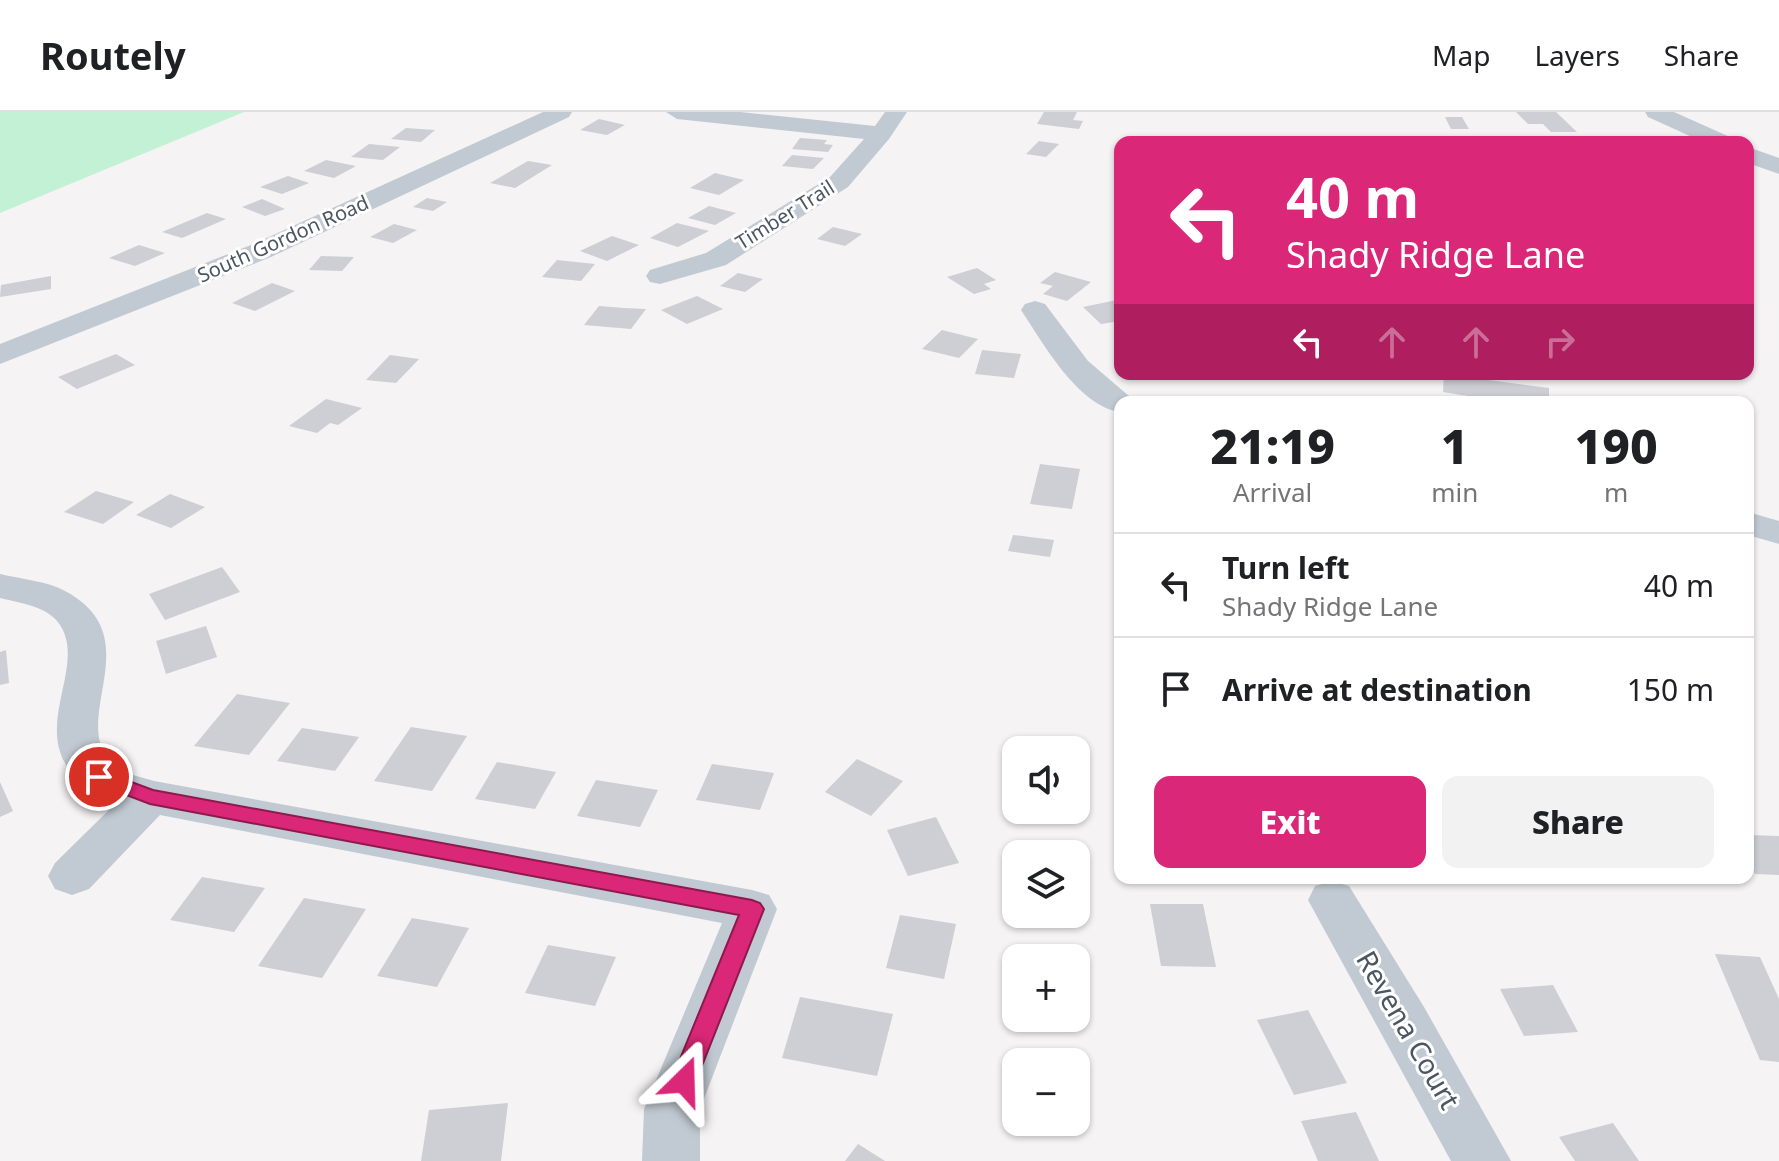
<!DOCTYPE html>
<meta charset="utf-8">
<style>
:root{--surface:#fff;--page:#f2f2f2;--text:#202124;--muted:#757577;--line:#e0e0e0;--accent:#db2777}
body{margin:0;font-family:"Noto Sans",sans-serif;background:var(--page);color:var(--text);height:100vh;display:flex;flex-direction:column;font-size:30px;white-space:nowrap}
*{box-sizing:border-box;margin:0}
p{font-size:26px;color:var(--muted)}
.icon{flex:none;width:44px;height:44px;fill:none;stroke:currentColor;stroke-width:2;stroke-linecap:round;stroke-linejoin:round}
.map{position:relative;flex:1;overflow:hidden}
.panel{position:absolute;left:1114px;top:284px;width:640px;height:488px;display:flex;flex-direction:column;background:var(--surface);border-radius:16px;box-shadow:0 2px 6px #0004}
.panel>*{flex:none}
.top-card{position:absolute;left:1114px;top:24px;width:640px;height:244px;border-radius:16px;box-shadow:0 2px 6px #0004;background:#db2777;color:#fff;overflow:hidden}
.buttons{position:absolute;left:1002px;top:624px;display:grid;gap:16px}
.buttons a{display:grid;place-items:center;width:88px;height:88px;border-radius:16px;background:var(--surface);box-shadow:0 2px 6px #0004;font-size:40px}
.pin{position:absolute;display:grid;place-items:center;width:68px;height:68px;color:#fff;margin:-34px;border:4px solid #fff;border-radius:50%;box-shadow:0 2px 8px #0007}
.me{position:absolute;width:88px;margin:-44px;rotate:22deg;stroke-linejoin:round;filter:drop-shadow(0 0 6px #0008)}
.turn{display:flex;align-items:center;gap:28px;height:168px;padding:0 40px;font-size:36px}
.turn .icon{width:104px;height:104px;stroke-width:2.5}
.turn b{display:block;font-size:56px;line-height:68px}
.lanes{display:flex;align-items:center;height:76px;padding:0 40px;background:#0003;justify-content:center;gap:40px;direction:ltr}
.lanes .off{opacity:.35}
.eta{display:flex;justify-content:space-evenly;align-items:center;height:136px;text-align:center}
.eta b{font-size:48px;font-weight:800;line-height:56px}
.cta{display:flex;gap:16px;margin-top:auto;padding:16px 40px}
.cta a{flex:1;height:92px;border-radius:16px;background:var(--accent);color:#fff;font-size:32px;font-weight:800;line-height:92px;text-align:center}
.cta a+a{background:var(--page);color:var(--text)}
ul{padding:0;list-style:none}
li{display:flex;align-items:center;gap:24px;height:104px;padding:0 40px;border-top:2px solid var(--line)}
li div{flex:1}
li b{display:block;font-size:30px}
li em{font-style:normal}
header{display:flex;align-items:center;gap:48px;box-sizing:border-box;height:112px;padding:0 40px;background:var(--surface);border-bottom:2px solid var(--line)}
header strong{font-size:38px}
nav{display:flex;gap:44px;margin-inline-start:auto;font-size:28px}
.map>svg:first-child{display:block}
.green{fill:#c3f1d5}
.building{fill:#cdcfd5}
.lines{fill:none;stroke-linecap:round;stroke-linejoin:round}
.minor{fill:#c1cad2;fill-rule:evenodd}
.route{fill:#db2777;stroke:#8e194d;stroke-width:2}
.labels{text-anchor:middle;stroke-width:6;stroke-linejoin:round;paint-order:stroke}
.far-street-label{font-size:20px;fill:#4a5661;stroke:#fff}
.near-street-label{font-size:28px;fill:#4a5661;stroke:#fff}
</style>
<header>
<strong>Routely</strong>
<nav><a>Map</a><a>Layers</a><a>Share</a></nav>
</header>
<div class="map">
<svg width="1779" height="1049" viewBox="0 0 1779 1049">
<rect width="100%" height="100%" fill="#f5f3f3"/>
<polygon class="green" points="0,0 244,0 0,101"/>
<g class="building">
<polygon points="1044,0 1077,0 1073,8 1083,9 1079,17 1037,12"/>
<polygon points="1516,0 1556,0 1577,20 1551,20 1543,12 1528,12"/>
<polygon points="1445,5 1462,5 1469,17 1451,17"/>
<polygon points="599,7 625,13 607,23 580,18"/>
<polygon points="406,16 435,18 421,30 391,27"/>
<polygon points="800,26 827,28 824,32 833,33 828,40 792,37"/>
<polygon points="1039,29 1059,32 1046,45 1026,42"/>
<polygon points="369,32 400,35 383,48 351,45"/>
<polygon points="792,43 824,46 813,57 782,54"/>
<polygon points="326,48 356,54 334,66 304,59"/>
<polygon points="528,49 552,53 515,76 490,71"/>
<polygon points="715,61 744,68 719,83 690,76"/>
<polygon points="288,64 309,71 282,82 260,75"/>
<polygon points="427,86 447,90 433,99 413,95"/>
<polygon points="262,87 285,97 265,104 242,95"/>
<polygon points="709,94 736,101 715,113 688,106"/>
<polygon points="207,101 226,107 182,126 162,120"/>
<polygon points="677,111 709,119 678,135 650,126"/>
<polygon points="394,112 417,118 393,131 370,125"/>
<polygon points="833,115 862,122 845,134 817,127"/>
<polygon points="612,124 639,133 607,149 580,139"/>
<polygon points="139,133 165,141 135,154 109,146"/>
<polygon points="321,144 354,145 342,159 309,158"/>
<polygon points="557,148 595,152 581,169 542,165"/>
<polygon points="977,156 996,168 984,172 991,177 974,182 947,165"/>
<polygon points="1055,160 1091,170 1067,189 1043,182 1053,174 1040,171"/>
<polygon points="738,161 763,167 745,180 720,174"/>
<polygon points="51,164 51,177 0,185 1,173"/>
<polygon points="272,171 295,179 255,199 232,191"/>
<polygon points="697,184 723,197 687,212 661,198"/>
<polygon points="1117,188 1120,209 1101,212 1083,195"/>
<polygon points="599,194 624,196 646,197 631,217 584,213"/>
<polygon points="942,218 978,227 959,246 922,237"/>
<polygon points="982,238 1021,242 1014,266 975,262"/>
<polygon points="116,242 135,253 77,277 58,265"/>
<polygon points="390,243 419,247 396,271 366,268"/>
<polygon points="1326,262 1366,262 1366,268 1326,264"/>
<polygon points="1444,262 1549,276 1549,290 1505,290 1443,280"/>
<polygon points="326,287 362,296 338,313 330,311 317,321 289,314"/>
<polygon points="1040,352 1080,357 1072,397 1030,392"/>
<polygon points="96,379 134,390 103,412 64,400"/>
<polygon points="170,382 205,395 171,416 136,403"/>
<polygon points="1013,423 1054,428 1050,445 1008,439"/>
<polygon points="222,455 240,480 165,508 149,482"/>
<polygon points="206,514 217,545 166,562 156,529"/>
<polygon points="6,538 9,571 0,573 0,540"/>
<polygon points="237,582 290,591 249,643 194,634"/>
<polygon points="411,615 467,624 432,679 374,669"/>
<polygon points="302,616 359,625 335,659 277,649"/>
<polygon points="857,647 903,669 871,704 825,680"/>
<polygon points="497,650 556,660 535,697 475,687"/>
<polygon points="712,652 774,661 760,698 696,688"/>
<polygon points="596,668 658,678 640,715 577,704"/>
<polygon points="0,670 13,699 0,705"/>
<polygon points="936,705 959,751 908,764 887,718"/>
<polygon points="1748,723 1779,724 1779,763 1755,762 1748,750"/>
<polygon points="202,765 265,776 234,820 170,808"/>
<polygon points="304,786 366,797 322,866 258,854"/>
<polygon points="1150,792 1203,792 1216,855 1161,854"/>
<polygon points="900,803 956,812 944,867 886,856"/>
<polygon points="412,806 469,816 437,875 377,864"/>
<polygon points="548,833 616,845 595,894 525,881"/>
<polygon points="1715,842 1760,845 1779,887 1779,950 1760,948"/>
<polygon points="1553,873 1578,920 1524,924 1500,877"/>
<polygon points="800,885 893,902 877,964 782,946"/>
<polygon points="1308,898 1347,971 1294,983 1257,908"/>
<polygon points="508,991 501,1049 421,1049 429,998"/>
<polygon points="1356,1000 1379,1049 1318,1049 1301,1009"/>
<polygon points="1613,1011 1639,1049 1575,1049 1559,1025"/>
<polygon points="858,1032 885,1049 845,1049"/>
</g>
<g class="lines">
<g class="minor">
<polygon points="543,0 572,0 569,5 271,145 0,252 0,232 251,133"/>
<polygon points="666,0 740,0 875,14 885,0 907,0 889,27 848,75 726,153 660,172 650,170 646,164 650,158 706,141 830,65 864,27 677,7"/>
<polygon points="1645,0 1674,0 1730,25 1734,30 1703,30 1648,5"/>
<polygon points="1748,35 1779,46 1779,62 1748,51"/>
<path d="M1035,189l10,3 43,57 48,41h-16v10c-42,-6 -77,-69 -99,-102l4,-6z"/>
<polygon points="1748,400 1779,409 1779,432 1748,423"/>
<path d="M0,462c20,5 47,7 65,17 88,47 0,130 49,174 10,9 27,12 40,16l598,109 17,5 8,14 -77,200v52h-58l2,-52 78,-186 -562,-108 -71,74 -17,6 -17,-6 -7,-13 7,-13 61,-60c-23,-8 -34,-16 -48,-35 -32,-47 18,-103 -8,-143 -12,-19 -40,-22 -60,-27z"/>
<polygon points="1332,769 1349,774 1424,895 1511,1049 1451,1049 1308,788 1315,774"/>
</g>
</g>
<polygon class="route" points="99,658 153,678 752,788 760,791 764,797 696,969 693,977 684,980 675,977 671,969 739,803 150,692 92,670 89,665 92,660"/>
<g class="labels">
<g class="far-street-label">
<text transform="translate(785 103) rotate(-32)" y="7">Timber Trail</text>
<text transform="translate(283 127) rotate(-24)" y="7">South Gordon Road</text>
</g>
<g class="near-street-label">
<text transform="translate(1408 918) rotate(60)" y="10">Revena Court</text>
</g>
</g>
</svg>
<div class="buttons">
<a><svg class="icon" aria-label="sound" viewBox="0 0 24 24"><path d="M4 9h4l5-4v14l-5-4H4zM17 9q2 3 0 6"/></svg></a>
<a><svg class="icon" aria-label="layers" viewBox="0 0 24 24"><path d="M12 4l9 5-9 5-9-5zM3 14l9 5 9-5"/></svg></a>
<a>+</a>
<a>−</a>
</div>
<div class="pin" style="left:99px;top:665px;background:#d93025"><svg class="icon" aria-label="arrive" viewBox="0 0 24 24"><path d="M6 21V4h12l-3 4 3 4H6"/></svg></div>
<svg class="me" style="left:684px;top:969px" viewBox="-20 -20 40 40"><path d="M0-17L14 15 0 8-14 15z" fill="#db2777" stroke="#fff" stroke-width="4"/></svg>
<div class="top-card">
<div class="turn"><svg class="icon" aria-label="left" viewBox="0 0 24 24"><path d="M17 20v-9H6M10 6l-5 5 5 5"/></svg><div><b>40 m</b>Shady Ridge Lane</div></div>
<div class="lanes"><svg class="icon" aria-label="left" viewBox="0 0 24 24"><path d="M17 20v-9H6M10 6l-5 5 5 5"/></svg><svg class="icon off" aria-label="ahead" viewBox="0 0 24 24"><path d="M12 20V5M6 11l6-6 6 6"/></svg><svg class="icon off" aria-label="ahead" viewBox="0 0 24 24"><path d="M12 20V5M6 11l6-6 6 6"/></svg><svg class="icon off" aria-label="right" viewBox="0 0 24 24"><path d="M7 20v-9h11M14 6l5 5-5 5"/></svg></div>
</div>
<section class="panel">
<div class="eta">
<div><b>21:19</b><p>Arrival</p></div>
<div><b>1</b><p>min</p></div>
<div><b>190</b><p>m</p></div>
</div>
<ul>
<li><svg class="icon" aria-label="left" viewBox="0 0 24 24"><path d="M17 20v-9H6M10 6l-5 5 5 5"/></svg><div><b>Turn left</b><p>Shady Ridge Lane</p></div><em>40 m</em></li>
<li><svg class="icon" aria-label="arrive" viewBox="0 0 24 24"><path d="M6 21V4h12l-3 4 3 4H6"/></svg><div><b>Arrive at destination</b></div><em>150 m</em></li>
</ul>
<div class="cta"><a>Exit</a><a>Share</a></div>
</section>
</div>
